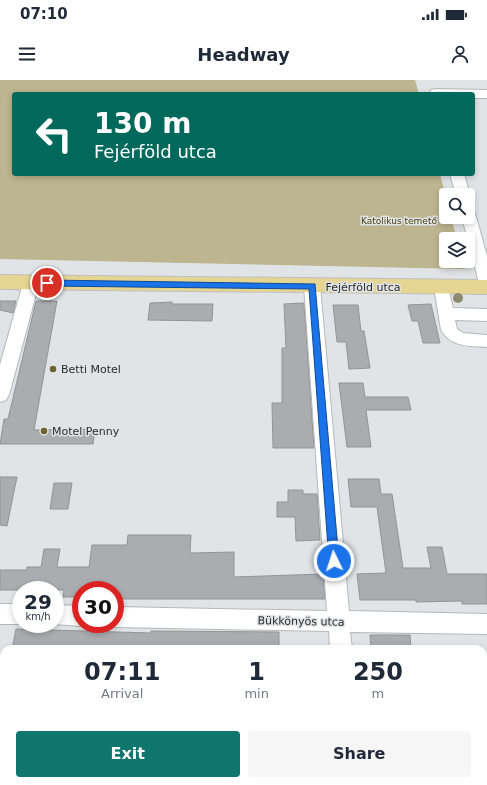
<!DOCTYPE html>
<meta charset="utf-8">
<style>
:root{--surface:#fff;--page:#f6f6f7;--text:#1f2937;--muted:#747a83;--accent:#0f766e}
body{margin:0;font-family:"DejaVu Sans",sans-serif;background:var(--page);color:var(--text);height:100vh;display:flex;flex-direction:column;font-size:15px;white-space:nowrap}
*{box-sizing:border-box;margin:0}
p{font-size:13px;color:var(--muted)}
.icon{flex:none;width:22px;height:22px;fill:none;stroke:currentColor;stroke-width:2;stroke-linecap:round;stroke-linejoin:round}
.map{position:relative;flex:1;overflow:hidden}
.side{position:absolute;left:0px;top:565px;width:487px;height:140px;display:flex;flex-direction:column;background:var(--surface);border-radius:12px 12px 0 0;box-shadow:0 2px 6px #0003}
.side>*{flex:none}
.top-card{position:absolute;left:12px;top:12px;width:463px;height:84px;border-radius:4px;box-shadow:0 2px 6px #0003;background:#00695c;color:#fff;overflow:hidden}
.tools{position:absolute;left:439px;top:108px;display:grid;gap:8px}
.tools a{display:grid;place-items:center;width:36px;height:36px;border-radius:4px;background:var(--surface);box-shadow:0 2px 6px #0003;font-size:20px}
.speed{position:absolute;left:12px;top:501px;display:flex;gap:8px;font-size:20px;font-weight:700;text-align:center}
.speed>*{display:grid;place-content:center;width:52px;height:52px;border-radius:50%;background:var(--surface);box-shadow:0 2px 6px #0003;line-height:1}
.speed small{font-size:10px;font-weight:400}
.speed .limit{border:6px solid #d22;background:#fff;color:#111}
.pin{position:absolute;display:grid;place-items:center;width:34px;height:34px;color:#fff;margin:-17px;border:2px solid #fff;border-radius:50%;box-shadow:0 1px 4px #0007}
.me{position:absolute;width:44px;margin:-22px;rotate:356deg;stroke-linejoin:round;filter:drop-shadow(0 0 3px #0008)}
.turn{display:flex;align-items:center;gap:14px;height:84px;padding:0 16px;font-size:18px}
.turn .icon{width:52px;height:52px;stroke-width:2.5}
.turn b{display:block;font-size:28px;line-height:34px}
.eta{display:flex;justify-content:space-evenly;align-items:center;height:68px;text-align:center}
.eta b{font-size:24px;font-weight:600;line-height:28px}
.action{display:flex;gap:8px;margin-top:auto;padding:8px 16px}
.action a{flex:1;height:46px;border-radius:4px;background:var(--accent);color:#fff;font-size:16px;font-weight:600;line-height:46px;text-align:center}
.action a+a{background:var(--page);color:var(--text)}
.status{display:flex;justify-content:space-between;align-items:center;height:28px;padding:0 20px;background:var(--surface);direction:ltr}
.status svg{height:11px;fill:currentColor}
header{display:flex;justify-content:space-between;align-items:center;height:52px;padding:0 16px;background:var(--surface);font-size:18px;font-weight:600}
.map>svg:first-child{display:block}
.green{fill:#bdb58f}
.building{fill:#aaacaf;stroke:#929498}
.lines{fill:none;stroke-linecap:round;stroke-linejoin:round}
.minor-casing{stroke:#b5b7ba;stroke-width:2}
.major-casing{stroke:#bfbfc0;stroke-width:2}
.minor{fill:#fff;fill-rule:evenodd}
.major{fill:#e4d692;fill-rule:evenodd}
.tree{fill:#8d8970}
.route{fill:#1a73e8;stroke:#114b97}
.poi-dot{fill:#6e622f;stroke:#e1e4e7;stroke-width:1.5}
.labels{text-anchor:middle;stroke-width:3;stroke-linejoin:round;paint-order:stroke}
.far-park-label{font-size:9px;fill:#483e0f;stroke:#e1e4e7}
.street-label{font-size:11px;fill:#2a2b2c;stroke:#e1e4e7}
.poi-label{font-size:11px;fill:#2a2b2c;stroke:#e1e4e7;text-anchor:start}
</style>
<div class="status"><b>07:10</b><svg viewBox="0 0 49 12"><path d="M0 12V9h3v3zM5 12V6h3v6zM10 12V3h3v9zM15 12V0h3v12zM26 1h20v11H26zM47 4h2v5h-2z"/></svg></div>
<header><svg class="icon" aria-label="menu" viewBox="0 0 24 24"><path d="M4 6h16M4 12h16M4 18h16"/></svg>Headway<svg class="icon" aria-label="person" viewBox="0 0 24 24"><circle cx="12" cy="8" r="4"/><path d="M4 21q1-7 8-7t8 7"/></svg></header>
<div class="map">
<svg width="487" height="705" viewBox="0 0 487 705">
<rect width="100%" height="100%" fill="#e1e4e7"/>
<polygon class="green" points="0,0 415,0 419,14 14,14 14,94 440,94 446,117 446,137 451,137 457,159 446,159 446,181 463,181 465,189 0,179"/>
<g class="building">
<polygon points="0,221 16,221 13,233 0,230"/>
<polygon points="36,221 57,221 34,350 95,349 93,364 0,364 4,339 8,339"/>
<polygon points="172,222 172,224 213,224 212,241 148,240 150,223"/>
<polygon points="304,223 314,368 273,368 272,323 282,323 282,268 286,268 284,224"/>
<polygon points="431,224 440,263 423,263 418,241 412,241 408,225"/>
<polygon points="333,225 358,225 361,251 364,251 370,288 349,289 346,262 337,262"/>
<polygon points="339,303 363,303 365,317 408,317 411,330 366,330 371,367 347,367"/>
<polygon points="0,397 17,397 7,446 0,445"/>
<polygon points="348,399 379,399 381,414 392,414 403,488 431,488 427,467 442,467 447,494 487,494 487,524 462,524 462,521 416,522 416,520 360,520 357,494 386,493 377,427 351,427"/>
<polygon points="54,403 72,403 68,429 50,429"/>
<polygon points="288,410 303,410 303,414 317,414 320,460 296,461 295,437 277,437 277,422 288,422"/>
<polygon points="128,455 191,455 190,473 234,472 234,497 323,494 325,519 115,519 115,510 81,510 81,517 63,517 64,510 0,510 0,490 27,490 27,487 41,487 44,469 60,469 57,487 89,487 92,465 127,465"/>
<polygon points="16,549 151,553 151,551 279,552 279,569 12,569"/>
<polygon points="370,555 410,555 411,569 371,569"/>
</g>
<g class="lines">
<defs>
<g id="minor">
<polygon points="435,9 487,10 487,18 473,18 473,14 430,14 431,10"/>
<polygon points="450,94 464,94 470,115 468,118 468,115 456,115"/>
<polygon points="468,128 473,130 475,133 487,176 487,208 482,207 479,203 462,137 468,137"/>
<polygon points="31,198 36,199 39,203 9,315 6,320 0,322 0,285 23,203 26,199"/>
<polygon points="312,201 317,202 320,206 349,531 487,534 487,554 350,552 352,569 330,569 329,551 115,547 107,544 115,544 115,527 327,531 304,206 307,202"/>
<path d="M442,202l5,1 6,25 34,1v12l-32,-1 2,9 6,4 24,2v12c-18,-1 -36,0 -46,-17l-7,-43 3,-4z"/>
<polygon points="0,524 21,524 22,544 0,544"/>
<polygon points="55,525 81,526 81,544 87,544 81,546 52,544 55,544"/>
<rect x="340" y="701" width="24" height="4"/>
</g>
<polygon id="major" points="0,195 487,200 487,214 0,209"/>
</defs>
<use href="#minor" class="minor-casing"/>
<use href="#major" class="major-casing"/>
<use href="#minor" class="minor"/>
<use href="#major" class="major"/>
</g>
<circle class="tree" cx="458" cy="218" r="5"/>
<polygon class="route" points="47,200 315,204 339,481 338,484 334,485 331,484 329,481 309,209 47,206 43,203"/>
<g class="poi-dot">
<circle cx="53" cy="289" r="4"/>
<circle cx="44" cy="351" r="4"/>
</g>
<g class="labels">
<g class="far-park-label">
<text x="399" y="144">Katolikus temető</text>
</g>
<g class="street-label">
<text x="363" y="211">Fejérföld utca</text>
<text transform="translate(301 541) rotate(1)" y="4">Bükkönyös utca</text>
</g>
<g class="poi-label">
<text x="61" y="293">Betti Motel</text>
<text x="52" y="355">Motel Penny</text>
</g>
</g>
</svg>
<div class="tools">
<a><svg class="icon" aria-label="search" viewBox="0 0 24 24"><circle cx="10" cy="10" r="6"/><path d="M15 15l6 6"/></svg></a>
<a><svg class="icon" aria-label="layers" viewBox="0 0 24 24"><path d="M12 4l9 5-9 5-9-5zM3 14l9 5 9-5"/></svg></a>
</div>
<div class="speed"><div>29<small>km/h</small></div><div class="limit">30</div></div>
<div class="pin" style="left:47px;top:203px;background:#d93025"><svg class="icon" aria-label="arrive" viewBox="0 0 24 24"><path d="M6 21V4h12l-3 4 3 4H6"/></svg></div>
<svg class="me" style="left:334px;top:481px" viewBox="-20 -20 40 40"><circle r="17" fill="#1a73e8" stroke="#fff" stroke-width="3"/><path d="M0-11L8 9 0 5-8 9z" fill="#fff"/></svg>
<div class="top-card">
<div class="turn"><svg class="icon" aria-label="left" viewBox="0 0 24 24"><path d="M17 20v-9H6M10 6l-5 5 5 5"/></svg><div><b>130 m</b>Fejérföld utca</div></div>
</div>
<section class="side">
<div class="eta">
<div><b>07:11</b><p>Arrival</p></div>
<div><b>1</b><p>min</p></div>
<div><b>250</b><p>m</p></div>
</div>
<div class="action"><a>Exit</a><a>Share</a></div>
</section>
</div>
